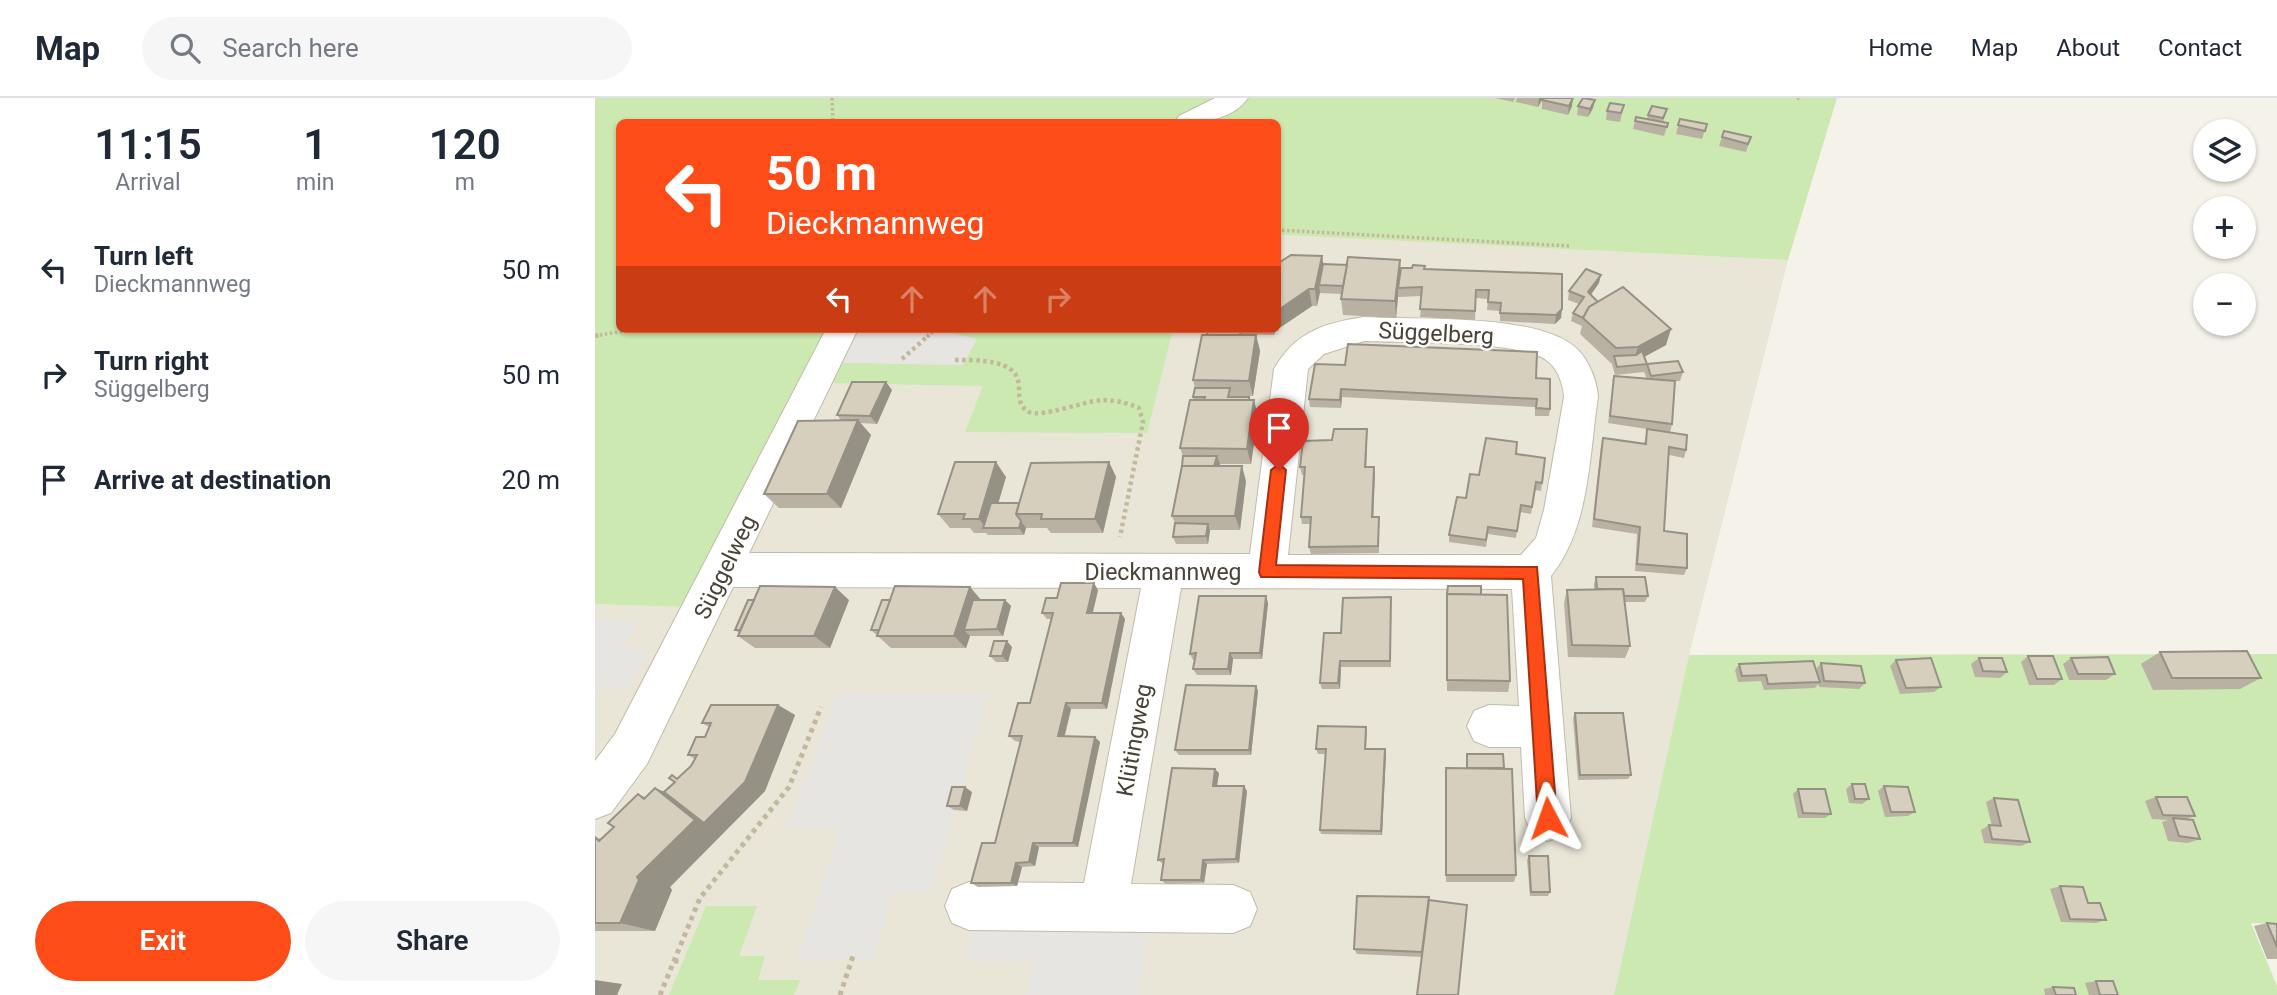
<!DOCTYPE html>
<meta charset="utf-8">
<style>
:root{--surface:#fff;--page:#f6f6f7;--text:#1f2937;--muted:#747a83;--line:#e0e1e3;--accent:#fd4c18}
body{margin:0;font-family:Roboto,sans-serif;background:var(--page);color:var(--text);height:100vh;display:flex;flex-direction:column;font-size:26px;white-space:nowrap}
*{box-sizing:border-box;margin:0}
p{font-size:23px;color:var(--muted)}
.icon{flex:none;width:38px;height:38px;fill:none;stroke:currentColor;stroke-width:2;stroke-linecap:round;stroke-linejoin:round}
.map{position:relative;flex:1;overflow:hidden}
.panel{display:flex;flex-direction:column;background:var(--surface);width:595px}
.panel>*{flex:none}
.banner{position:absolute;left:21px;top:21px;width:665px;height:214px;border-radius:10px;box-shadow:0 2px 5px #0004;background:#fd4c18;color:#fff;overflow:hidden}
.tools{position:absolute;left:1598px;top:21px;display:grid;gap:14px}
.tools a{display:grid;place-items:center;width:63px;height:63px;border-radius:50%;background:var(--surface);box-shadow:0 2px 5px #0004;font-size:35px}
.pin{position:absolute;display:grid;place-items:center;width:60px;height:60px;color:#fff;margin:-72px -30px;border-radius:50% 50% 50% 0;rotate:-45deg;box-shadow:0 0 7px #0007}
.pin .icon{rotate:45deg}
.me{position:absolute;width:77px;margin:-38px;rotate:356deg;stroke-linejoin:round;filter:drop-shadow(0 0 5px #0008)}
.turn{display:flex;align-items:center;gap:24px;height:147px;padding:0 35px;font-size:32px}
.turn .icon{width:91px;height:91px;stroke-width:2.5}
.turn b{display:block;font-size:49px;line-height:60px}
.lanes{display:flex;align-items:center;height:66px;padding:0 35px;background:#0003;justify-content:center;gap:35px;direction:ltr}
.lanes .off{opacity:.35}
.eta{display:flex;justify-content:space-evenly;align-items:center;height:119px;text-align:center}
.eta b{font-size:42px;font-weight:600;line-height:49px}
.action{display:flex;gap:14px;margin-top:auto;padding:14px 35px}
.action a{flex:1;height:80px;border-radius:42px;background:var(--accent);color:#fff;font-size:28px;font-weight:600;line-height:80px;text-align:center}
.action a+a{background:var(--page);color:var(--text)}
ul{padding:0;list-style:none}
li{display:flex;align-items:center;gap:21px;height:105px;padding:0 35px}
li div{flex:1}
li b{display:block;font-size:26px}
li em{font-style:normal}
header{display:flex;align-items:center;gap:42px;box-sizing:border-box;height:98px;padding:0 35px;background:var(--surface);border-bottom:2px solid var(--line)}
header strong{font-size:33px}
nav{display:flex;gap:38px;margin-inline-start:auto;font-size:24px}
.search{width:490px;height:63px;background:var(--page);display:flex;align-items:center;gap:18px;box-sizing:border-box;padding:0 24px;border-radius:38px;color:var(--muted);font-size:26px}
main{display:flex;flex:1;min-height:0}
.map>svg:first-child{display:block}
.residential{fill:#e9e5d7}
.green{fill:#cce9b2}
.parking{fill:#e6e5e1}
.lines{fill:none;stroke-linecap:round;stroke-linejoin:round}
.minor-casing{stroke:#c1bbab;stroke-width:2}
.path-far2{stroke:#c3b89c;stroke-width:3.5;stroke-dasharray:2.5 2.5;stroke-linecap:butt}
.path-far1{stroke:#c3b89c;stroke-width:4.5;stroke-dasharray:3.5 3.5;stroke-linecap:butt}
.path{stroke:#c3b89c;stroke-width:5;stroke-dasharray:4.5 4.5;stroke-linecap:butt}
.minor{fill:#fff;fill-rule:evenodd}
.wall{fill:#b9b2a3}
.shaded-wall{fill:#969185}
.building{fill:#d7cfbe;stroke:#969185;stroke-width:2}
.route{fill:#fd4c18;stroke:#a43110;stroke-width:2}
.labels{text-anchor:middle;stroke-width:5;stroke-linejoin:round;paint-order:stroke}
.street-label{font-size:23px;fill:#494337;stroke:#fff}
</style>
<header>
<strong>Map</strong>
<div class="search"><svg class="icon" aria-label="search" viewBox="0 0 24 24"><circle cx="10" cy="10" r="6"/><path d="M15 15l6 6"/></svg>Search here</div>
<nav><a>Home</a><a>Map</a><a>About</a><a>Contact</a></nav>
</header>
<main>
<section class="panel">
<div class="eta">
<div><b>11:15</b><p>Arrival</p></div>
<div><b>1</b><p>min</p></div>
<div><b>120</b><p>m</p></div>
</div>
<ul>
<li><svg class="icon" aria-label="left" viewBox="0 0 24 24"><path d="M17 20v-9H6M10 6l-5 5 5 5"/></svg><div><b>Turn left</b><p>Dieckmannweg</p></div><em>50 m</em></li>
<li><svg class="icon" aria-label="right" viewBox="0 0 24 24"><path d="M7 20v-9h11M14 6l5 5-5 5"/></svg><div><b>Turn right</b><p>Süggelberg</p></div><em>50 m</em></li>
<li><svg class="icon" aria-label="arrive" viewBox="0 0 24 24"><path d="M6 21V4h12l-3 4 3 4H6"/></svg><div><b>Arrive at destination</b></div><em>20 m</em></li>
</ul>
<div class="action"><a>Exit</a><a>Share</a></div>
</section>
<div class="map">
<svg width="1682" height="897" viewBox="0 0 1682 897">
<rect width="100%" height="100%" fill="#f5f2e9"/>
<polygon class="residential" points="687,137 1193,162 1094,557 1019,897 0,897 0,506 90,509 212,285 562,291 578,231 682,231 682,140"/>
<g class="green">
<polygon points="0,0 1242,0 1193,162 687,137 683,140 682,24 24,24 24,231 578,231 552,335 370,334 388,288 212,285 90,509 0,506"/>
<polygon points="1682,556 1682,826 1656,825 1682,888 1682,897 1019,897 1094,557"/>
<polygon points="111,808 162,808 144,858 170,858 163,882 205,882 199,897 74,897"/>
</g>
<g class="parking">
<polygon points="259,234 357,235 382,241 368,267 244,265"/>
<polygon points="0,521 45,522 30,548 56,550 34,590 7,589 0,601"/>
<polygon points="242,596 393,596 337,794 298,794 277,862 201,862 246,731 192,730"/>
<polygon points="379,825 554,827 543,897 431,897 438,864 369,863"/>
</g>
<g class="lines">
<defs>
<g id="minor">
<path d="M620,0h33c-15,22 -49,26 -73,24l4,-6z"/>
<path d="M769,219c55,3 158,-3 204,25 18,10 29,36 30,55 -9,60 -8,130 -47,179l20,242 -7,16 -16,7 -16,-7 -7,-16 -4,-71h-32l-15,-6 -7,-15 7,-15 15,-6 30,1 -7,-117 -331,-1 -50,296 102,1 17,7 7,17 -7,17 -17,7 -264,-3 -17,-7 -7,-17 7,-17 17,-7 115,1 57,-295 -408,-1 -86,177 -36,49 -16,6v-58l20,-27 211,-405h32l-109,224 501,1 24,-185c21,-37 50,-46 90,-52zM769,243c38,2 155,-1 182,19 12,8 17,24 18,37l-20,113 -8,28 -15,17h-233l20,-186 16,-15z"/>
</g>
</defs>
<use href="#minor" class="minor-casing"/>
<g class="path-far2">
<polyline points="237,0 238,24"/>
<polyline points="1202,0 1207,1"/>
<polyline points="682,132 974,148"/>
<polyline points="0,238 41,231"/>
<polyline points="332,239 341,231"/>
</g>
<g class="path-far1">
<polyline points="0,238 5,237"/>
<polyline points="307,261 334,237"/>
<path d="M360,262c96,-2 47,38 74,52 12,6 56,-11 73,-12 14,0 25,3 37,8l4,14 -23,115"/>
</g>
<g class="path">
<polyline points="79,863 88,863"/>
<polyline points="65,897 105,800 194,689 226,609"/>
<polyline points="245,897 258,858"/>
</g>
<use href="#minor" class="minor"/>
</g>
<g class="wall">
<polygon points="900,0 920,0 918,4"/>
<polygon points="922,0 948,0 943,9 921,4"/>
<polygon points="947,2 977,8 973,17 947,11"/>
<polygon points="1000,2 998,10 993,19 982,17 983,8"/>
<polygon points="1029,7 1025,24 1011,22 1012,13"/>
<polygon points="1072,11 1068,24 1073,25 1069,38 1038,31 1040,23 1052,21 1053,17"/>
<polygon points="1085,21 1112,26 1107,41 1081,36"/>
<polygon points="1127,39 1156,39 1151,54 1124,48"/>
<polygon points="728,166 817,170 830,168 830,171 967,176 966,220 960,226 905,223 905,213 892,212 893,201 881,200 880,222 825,219 827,198 803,199 801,220 748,217 746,201 747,196 725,195 725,194 722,208 717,208 680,233 679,237 648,236 661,237 665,253 658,298 637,298 637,299 655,302 663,318 656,366 625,366 624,368 651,383 645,432 615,432 613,446 581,446 578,439 580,425 577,418 587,368 588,358 585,350 599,302 598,299 600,290 598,282 613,231 682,231"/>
<polygon points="1004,185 996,197 1003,204 1071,247 1049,259 1052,266 1088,274 1085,283 1080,283 1077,326 1075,334 1091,352 1089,360 1074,357 1069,433 1092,470 1089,477 1040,473 1042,436 997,429 1006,348 1008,340 1049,346 1052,331 1013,325 1019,278 1052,281 1049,274 1020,277 1017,266 985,236 987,228 976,223 978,215 984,206 973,202 974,193"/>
<polygon points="750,267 941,280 955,311 954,318 940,318 940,309 747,299 746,310 715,309 714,301"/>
<polygon points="297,292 282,326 265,325 276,337 246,410 184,410 169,396 246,322 242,317"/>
<polygon points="772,339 771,369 779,369 778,419 784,419 784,455 716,456 714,449 716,426 707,426 706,419 709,377 707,377 705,369 737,342"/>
<polygon points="921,356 950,360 946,393 940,392 936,416 925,414 921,440 893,436 891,449 854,444 854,437 871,400 884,377"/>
<polygon points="514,364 521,379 508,435 456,435 452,430 431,430 429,437 393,437 391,435 379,435 375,430 355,430 343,416 411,379 403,405 424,406"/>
<polygon points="1001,479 1053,498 1050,504 1030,504 1035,548 1030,560 973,559 969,505 972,492 999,491 999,486"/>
<polygon points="375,489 386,502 410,502 416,508 408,538 375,538 371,550 296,550 276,532 295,502"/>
<polygon points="503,492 498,515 526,515 530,521 512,611 476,611 470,638 505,644 483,749 444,749 440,768 427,769 422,788 383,789 376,785 400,745 425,644 420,643 414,638 435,605 457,521 452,521 447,515 462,500"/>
<polygon points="886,497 915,583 913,594 852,593 852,509"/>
<polygon points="671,498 673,505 667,561 638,561 636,577 602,577 598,571 600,562 598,562 595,556"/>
<polygon points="796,499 796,569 746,569 745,591 727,591 725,585 746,535"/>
<polygon points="254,502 235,550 160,550 143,538 144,535 140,532"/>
<polygon points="417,549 413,564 401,564 395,558"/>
<polygon points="1565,554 1666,580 1645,591 1558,592 1546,566"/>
<polygon points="1433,558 1467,581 1459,587 1434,587 1426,564"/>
<polygon points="1384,560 1412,574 1405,580 1380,579 1376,566"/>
<polygon points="1476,560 1520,576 1511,582 1474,582 1468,566"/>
<polygon points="1301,562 1346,589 1339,594 1305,596 1295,568"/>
<polygon points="1226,565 1270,585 1264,591 1224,589 1223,586 1220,590 1169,592 1166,583 1143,584 1140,572 1144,566 1221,571"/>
<polygon points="661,588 663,593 656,657 584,657 580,652"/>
<polygon points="183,607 200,617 170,693 75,789 77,792 60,833 0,833 0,739 6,741 19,729 43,696 50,699 60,690 69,694 96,668 100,661 93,657 110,639 114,629 107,625"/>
<polygon points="980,615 1036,677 1033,681 983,682 978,620"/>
<polygon points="771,629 772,634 771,651 791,656 787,737 726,736 725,732 731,656 723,656 721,651"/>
<polygon points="851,670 909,670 921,777 919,784 851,784"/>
<polygon points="624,675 622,688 652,693 644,765 612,766 609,785 571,786 566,782 569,765 567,765 563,762"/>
<polygon points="1257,686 1274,701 1267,706 1254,705 1251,691"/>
<polygon points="1289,688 1320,714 1313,718 1290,719 1283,693"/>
<polygon points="1203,691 1236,716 1230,720 1203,720 1198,696"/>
<polygon points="377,694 372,713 359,712 352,708"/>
<polygon points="1561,699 1600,718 1591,721 1605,741 1593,745 1573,743 1567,724 1573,722 1557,721 1550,703"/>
<polygon points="1399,700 1435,744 1426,748 1389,745 1386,732 1394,727 1397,728 1391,704"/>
<polygon points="934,758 955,794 953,798 935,798 932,762"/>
<polygon points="1465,788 1493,805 1511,822 1501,825 1466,824 1455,791"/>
<polygon points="834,799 827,859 762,856 759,851"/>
<polygon points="1672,825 1682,826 1682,861 1672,861 1659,828"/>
<polygon points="1501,883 1523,897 1494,897 1490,885"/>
<polygon points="1458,889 1481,897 1450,897 1449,891"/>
</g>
<g class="shaded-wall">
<polygon points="944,0 948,0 943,9"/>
<polygon points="978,0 977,8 973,17 974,8"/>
<polygon points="1000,2 998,10 993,19 995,11"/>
<polygon points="727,158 730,175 724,187 725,194 722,208 720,191"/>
<polygon points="805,162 806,178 803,190 803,199 801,220 800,203"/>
<polygon points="1006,177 1004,185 991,203 993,194"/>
<polygon points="714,191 717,208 680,233 679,237 678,231 682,231 682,213"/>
<polygon points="967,211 966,220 960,226 961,217"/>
<polygon points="1076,231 1071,247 1038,265 1043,249"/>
<polygon points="661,237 665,253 658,298 654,283"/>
<polygon points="291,284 297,292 282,326 275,318"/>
<polygon points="746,291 747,299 746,310 745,302"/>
<polygon points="659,302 663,318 656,366 652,351"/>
<polygon points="263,322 276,337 246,410 232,396"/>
<polygon points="772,331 772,339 771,376 770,369"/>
<polygon points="622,358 625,366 620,383 617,375"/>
<polygon points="401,364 411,379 396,430 391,430 384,421"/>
<polygon points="514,364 521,379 508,435 500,421"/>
<polygon points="647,368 651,383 645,432 640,418"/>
<polygon points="779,369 780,376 778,426 777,419"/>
<polygon points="426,423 431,430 429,437 424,430"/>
<polygon points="613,426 615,433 613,446 611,438"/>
<polygon points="499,485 503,492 496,521 492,515"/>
<polygon points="240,489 254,502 235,550 219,538"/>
<polygon points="375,489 386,502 369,532 375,538 371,550 359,538"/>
<polygon points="671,498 673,505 667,561 665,555"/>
<polygon points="410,502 416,508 408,538 402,531"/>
<polygon points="526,515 530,521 512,611 507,605"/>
<polygon points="412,543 417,549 413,564 407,558"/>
<polygon points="635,555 638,561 636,577 633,571"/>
<polygon points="745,563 746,569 745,591 743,585"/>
<polygon points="661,588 663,593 656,657 654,652"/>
<polygon points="471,605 476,611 468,643 463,638"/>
<polygon points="183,607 200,617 170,693 75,789 77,792 60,833 25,825 42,779 60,690 91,703"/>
<polygon points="500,639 505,644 483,749 478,745"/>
<polygon points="790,651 791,656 787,737 786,733"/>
<polygon points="620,671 624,675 621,693 618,688"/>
<polygon points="649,688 652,693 644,765 641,761"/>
<polygon points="370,689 377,694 372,713 365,708"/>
<polygon points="438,745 444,749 440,768 434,764"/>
<polygon points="608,762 612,766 609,785 606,782"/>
<polygon points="421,765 427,769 422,788 416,785"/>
<polygon points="0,882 27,886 22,897 0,897"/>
</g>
<g class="building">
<polygon points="949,0 978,0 974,8 947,2"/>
<polygon points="988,0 1000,2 995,11 983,8"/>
<polygon points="1015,5 1029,7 1026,15 1012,13"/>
<polygon points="1057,8 1072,11 1068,20 1053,17"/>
<polygon points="1041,19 1073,25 1072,29 1040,23"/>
<polygon points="1085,21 1112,26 1110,33 1083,27"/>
<polygon points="1129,33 1156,39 1153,46 1127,39"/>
<polygon points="696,157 727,158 720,191 714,191 682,213 682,166"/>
<polygon points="753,159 805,162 800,203 746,201"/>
<polygon points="728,166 752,167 748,188 724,187"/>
<polygon points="818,167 830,168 829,171 967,176 967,211 961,217 905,215 906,205 893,204 894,192 881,192 880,213 825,211 827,189 803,190 806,170 817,170"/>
<polygon points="991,171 1006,177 993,194 1003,204 994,209 988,220 978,215 989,199 974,193"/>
<polygon points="1028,189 1076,231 1043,249 1021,250 988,220 994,209"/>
<polygon points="613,231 646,231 645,237 612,237"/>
<polygon points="607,237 661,237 654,283 598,282"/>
<polygon points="753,246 942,254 941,280 955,281 955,311 941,310 942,301 746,291 745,302 714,301 720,266 750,267"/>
<polygon points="1047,253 1052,266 1083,263 1088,274 1056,278 1052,266 1022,269 1019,258 1041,257"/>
<polygon points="1019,278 1080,283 1077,326 1015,318"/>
<polygon points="257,284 291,284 275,318 242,317"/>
<polygon points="600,290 635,290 633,299 654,299 654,302 609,302 610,299 598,299"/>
<polygon points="595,302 659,302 652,351 585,350"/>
<polygon points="263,322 232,396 169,396 203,323"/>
<polygon points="739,331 772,331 770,369 779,369 777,419 784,419 783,448 714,449 716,419 706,419 710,369 705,369 708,343 737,342"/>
<polygon points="1052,331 1092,337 1091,352 1074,349 1069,433 1092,436 1092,470 1042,466 1045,429 999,421 1008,340 1051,346"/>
<polygon points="891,340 922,344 921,356 950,360 947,385 941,384 937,409 926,407 922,433 893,429 891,442 854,437 862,399 871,400 875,376 884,377"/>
<polygon points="588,358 622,358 619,368 587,368"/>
<polygon points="360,364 401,364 384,421 368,421 370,416 343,416"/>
<polygon points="514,364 500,421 446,421 447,416 421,416 436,365"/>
<polygon points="587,368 647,368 640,418 577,418"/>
<polygon points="396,405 424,405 421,416 426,423 424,430 388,430"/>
<polygon points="580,425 613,426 611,438 578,439"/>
<polygon points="1001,479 1050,479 1053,498 1029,498 1028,491 1002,491"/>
<polygon points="466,485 499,485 492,515 526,515 507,605 471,605 463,638 500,639 478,745 438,745 434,764 421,765 416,785 376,785 387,745 400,745 427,638 414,638 423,605 435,605 458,515 447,515 451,500 462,500"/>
<polygon points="165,488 240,489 219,538 143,538"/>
<polygon points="300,488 375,489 359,538 282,538"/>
<polygon points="853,488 886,488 886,497 852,496"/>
<polygon points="1028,491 1035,548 977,547 972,492"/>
<polygon points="852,496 912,497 915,583 852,582"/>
<polygon points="604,498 671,498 665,555 635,555 633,571 598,571 601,555 595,556"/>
<polygon points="796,499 795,563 745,563 743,585 725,585 729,535 746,535 748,500"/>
<polygon points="153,502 159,502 145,532 140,532"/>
<polygon points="287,502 295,502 284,532 276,532"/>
<polygon points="378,502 410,502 402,531 369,532"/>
<polygon points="399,543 412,543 407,558 395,558"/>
<polygon points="1652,553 1666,580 1577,580 1565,554"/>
<polygon points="1433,558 1458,558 1467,581 1442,581"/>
<polygon points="1513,559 1520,576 1483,576 1476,560"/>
<polygon points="1336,560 1346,589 1311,590 1301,562"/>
<polygon points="1384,560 1407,560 1412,574 1388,573"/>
<polygon points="1218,563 1225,584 1173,586 1171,577 1147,578 1144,566"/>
<polygon points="1226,565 1266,568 1270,585 1229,583"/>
<polygon points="591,587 661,588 654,652 580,652"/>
<polygon points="116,607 183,607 150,684 109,725 69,694 80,684 74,680 77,677 82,681 96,668 102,657 93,657 101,639 110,639 116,625 107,625"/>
<polygon points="980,615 1028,615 1036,677 985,677"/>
<polygon points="723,628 771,629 770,651 790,651 786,733 725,732 731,651 721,651"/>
<polygon points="872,656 908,656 909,670 872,670"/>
<polygon points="577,670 620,671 618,688 649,688 641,761 608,762 606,782 566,782 569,761 563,762"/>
<polygon points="851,670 917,671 921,777 851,777"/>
<polygon points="1257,686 1270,686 1274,701 1260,701"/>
<polygon points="1289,688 1313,689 1320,714 1296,714"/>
<polygon points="357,689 370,689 365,708 352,708"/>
<polygon points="60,690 100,722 42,779 44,782 25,825 0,825 0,739 4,743 19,729 13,725 43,696 49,701"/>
<polygon points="1203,691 1230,691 1236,716 1208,715"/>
<polygon points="1561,699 1592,699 1600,718 1568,717"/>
<polygon points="1399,700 1423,702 1435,744 1397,741 1394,727 1406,728"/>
<polygon points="1578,720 1598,722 1605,741 1584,738"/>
<polygon points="934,758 953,758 955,794 936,794"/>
<polygon points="1465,788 1488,789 1493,805 1505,805 1511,822 1475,821"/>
<polygon points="762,798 834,799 827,854 759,851"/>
<polygon points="834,802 872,807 863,897 822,897"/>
<polygon points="1672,825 1682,826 1682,849"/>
<polygon points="1501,883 1518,883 1523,897 1505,897"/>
<polygon points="1458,889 1479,890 1481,897 1461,897"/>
</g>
<polygon class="route" points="684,366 691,372 681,467 942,469 962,720 959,726 953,729 946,726 943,720 928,481 666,479 664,474 676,372"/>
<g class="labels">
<g class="street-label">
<text transform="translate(841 235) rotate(3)" y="8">Süggelberg</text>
<text transform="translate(130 469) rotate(-64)" y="8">Süggelweg</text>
<text x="568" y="482">Dieckmannweg</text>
<text transform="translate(539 642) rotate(-80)" y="8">Klütingweg</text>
</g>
</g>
</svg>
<div class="tools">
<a><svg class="icon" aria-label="layers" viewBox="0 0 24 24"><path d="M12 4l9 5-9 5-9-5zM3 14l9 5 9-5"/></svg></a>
<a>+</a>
<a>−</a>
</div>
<div class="pin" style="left:684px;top:372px;background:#d93025"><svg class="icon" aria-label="arrive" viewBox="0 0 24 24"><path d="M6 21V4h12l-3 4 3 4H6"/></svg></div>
<svg class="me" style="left:953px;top:720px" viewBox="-20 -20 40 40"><path d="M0-17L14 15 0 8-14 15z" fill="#fd4c18" stroke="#fff" stroke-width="4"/></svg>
<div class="banner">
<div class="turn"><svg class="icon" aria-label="left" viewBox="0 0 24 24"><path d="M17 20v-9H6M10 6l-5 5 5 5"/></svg><div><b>50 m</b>Dieckmannweg</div></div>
<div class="lanes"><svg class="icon" aria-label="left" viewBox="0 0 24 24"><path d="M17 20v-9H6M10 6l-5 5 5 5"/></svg><svg class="icon off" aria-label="ahead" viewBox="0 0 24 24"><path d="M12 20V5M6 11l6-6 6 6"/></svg><svg class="icon off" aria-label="ahead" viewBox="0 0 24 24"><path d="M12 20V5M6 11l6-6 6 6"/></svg><svg class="icon off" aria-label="right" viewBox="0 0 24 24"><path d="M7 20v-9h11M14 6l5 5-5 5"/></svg></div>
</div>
</div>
</main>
